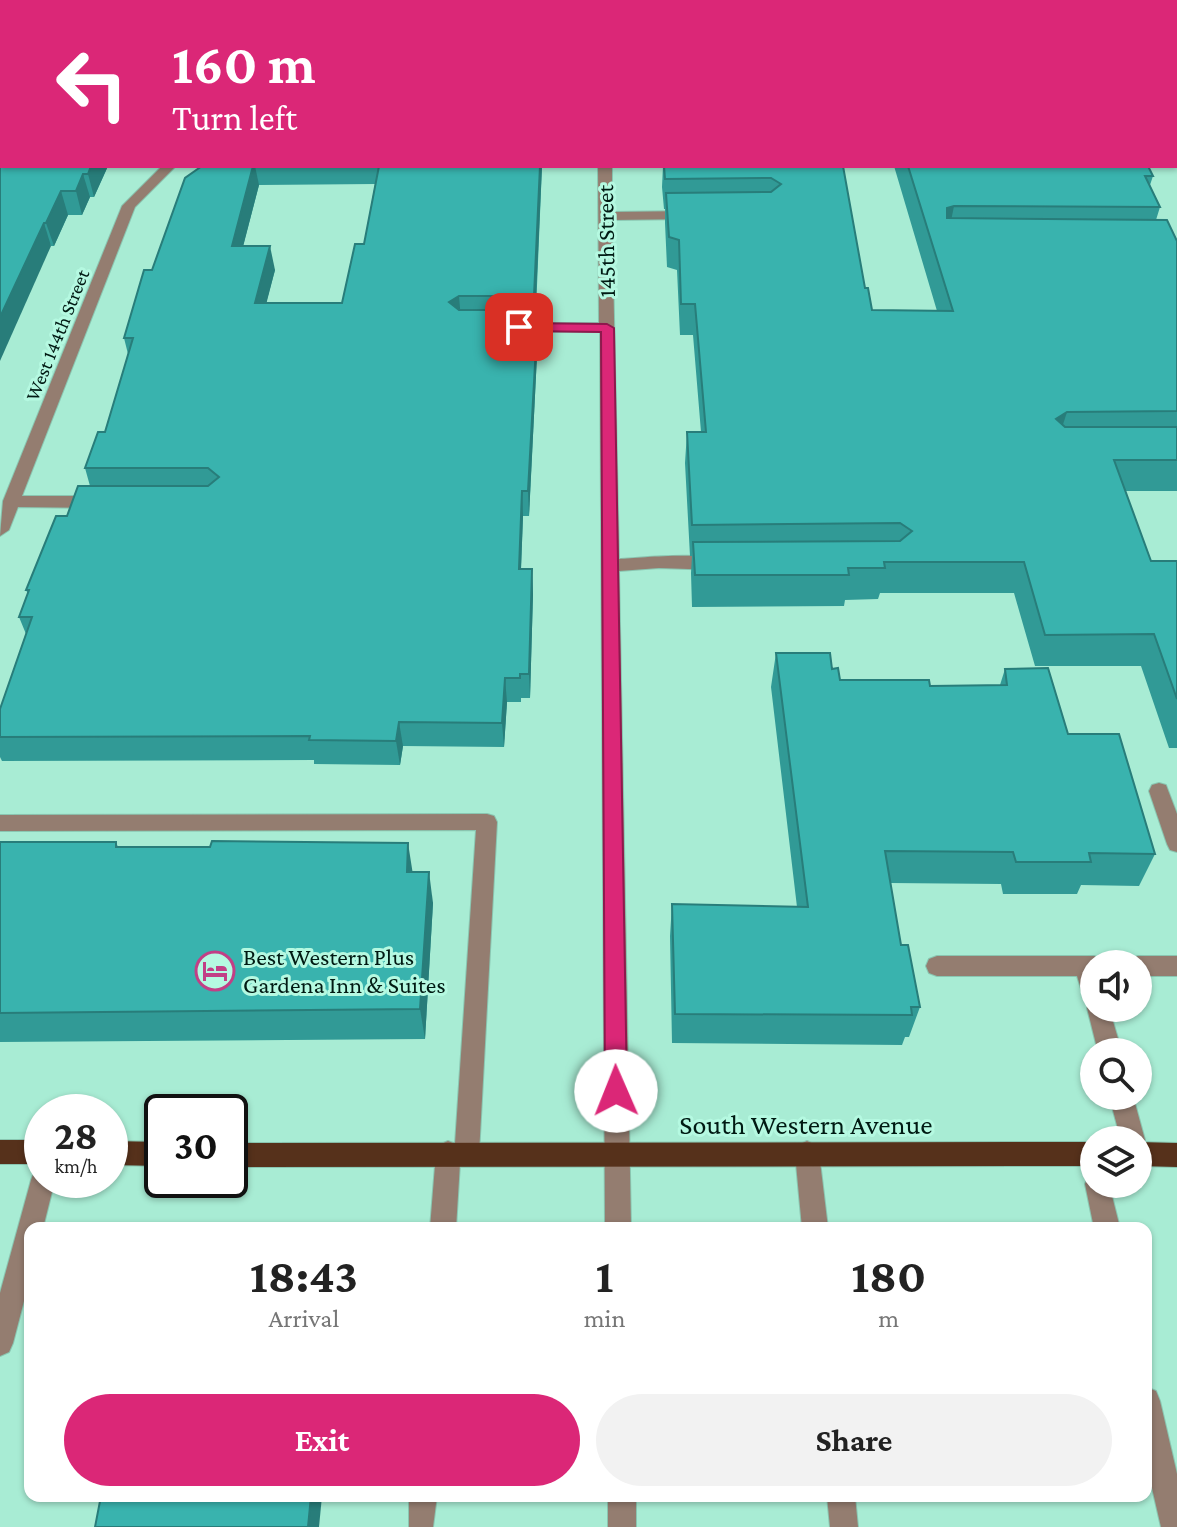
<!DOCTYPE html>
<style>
:root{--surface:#fff;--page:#f2f2f2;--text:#222;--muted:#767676;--accent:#db2777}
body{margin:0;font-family:"Crimson Pro",serif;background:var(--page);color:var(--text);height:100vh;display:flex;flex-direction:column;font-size:30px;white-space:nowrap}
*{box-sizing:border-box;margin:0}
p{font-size:26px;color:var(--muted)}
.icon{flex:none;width:44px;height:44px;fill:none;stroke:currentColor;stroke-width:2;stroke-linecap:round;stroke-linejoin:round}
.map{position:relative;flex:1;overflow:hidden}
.sheet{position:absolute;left:24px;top:1222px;width:1128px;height:280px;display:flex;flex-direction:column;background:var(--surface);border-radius:16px;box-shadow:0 2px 6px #0004}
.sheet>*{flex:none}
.top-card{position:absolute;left:0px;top:0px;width:1178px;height:168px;box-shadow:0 2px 6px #0004;background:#db2777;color:#fff;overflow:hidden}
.fabs{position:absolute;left:1080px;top:950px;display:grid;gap:16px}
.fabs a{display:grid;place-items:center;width:72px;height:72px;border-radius:50%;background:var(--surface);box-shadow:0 2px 6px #0004;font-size:40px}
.speed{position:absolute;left:24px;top:1094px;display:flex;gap:16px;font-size:40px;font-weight:700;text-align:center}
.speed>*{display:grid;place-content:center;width:104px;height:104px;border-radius:50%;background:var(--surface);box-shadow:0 2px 6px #0004;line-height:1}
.speed small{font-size:20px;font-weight:400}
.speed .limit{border:4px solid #111;border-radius:12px;background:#fff;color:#111}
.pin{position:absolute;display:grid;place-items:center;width:68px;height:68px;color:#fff;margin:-34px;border-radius:16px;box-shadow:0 4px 12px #0006}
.me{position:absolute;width:88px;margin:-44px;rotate:359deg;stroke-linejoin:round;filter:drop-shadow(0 0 6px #0008)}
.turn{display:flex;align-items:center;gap:28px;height:168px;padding:0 40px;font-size:36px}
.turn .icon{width:104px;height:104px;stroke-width:2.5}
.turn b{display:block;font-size:56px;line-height:68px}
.eta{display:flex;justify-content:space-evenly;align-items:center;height:136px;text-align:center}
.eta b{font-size:48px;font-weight:700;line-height:56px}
.button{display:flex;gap:16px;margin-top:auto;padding:16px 40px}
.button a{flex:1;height:92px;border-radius:48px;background:var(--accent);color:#fff;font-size:32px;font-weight:700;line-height:92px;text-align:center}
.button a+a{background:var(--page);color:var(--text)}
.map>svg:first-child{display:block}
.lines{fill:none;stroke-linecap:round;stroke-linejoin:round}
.minor-casing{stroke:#8ac6b1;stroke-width:2}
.major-casing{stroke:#8ac6b1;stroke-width:2}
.minor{fill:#947d70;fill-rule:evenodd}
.major{fill:#56311b;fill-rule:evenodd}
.wall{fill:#319a96;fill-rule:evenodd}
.shaded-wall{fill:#287d7a}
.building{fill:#39b3ae;stroke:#287d7a;stroke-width:2}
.route{fill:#db2777;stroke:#8e194d;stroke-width:2}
.labels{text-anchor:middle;stroke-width:6;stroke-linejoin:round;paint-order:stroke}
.far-street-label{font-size:20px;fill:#001a13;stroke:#b5f9e1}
.street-label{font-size:24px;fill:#001a13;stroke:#b5f9e1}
.poi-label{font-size:24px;fill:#001a13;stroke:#b5f9e1;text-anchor:start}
.near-street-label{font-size:28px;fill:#001a13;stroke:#b5f9e1}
</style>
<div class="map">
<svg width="1177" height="1527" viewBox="0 0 1177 1527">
<rect width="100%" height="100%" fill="#a8ecd4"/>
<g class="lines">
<defs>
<g id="minor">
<polygon points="231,0 243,0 230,2"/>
<polygon points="597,0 609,0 610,2 598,2"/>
<polygon points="1087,0 1099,0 1100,2 1088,2"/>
<rect x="1176" y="57" width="1" height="8"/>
<rect x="1176" y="137" width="1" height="8"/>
<rect x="1176" y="152" width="1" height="10"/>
<polygon points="162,166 176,166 135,207 22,496 99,496 107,502 99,508 18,507 9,530 0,536 3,501 122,206"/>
<path d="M598,166h14v46l78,-1 7,4 -7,4 -78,1 7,339c21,-1 95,-9 108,5l-9,6 -59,-2 -40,3 12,657h-26l-5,-896 -89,-1 -7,-4 7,-4h88z"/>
<polygon points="1159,783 1166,785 1177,814 1177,852 1170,850 1167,844 1149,791 1152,785"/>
<polygon points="487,814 494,816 497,822 479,1154 476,1162 467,1166 460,1163 456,1228 430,1228 436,1153 439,1145 448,1141 455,1144 476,830 0,831 0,815"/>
<polygon points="937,956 1094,956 1102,959 1104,964 1094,964 1094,1008 1109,1008 1122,1052 1098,1052 1087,1008 1089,1003 1083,995 1077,976 937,976 929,973 926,966 929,959"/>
<polygon points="1138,956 1177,956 1177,976 1138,976 1138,964 1128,964 1130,959"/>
<polygon points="1109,1096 1133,1096 1145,1140 1142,1148 1138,1149 1138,1140 1121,1140"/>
<polygon points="807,1141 816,1145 819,1153 828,1228 802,1228 795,1153 798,1145"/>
<polygon points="42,1169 42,1180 55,1180 43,1228 30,1228 30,1278 13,1343 9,1352 0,1356 0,1293 31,1180 34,1172"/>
<polygon points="1094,1173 1094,1184 1109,1184 1120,1228 1094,1228 1085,1184 1088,1176"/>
<polygon points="1146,1387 1156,1391 1160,1401 1177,1474 1177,1527 1161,1527 1146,1462"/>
<polygon points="409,1496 437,1496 433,1527 409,1527"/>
<rect x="608" y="1496" width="28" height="31"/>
<polygon points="827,1496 855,1496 858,1527 830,1527"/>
</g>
<g id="major">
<rect x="0" y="1140" width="42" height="24"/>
<polygon points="110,1141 162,1142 162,1166 110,1165"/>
<polygon points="1094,1142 1094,1166 230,1167 230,1143"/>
<polygon points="1138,1142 1177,1143 1177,1167 1138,1166"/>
</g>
</defs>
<use href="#minor" class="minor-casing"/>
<use href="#major" class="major-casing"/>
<use href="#minor" class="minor"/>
<use href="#major" class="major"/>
</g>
<g class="wall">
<polygon points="0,0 189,0 189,2 2,2 2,106 0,106"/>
<polygon points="1138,0 1177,0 1177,55 1176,2 1139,2"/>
<polygon points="2,166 108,166 94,197 90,197 82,215 68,215 54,246 51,246"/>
<path d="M202,166h340l-6,144h2v25l-9,181h-6l-2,53h11l1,25 -3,104h-9v4h-14l-3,45 -101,-1 -3,19 -86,-1v-4l-312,1 -2,-4v-48l26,-75 -7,-17 9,-23 -2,-4 41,-74 23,-30 -5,-18 20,-36 23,-78 -4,-16 28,-68zM375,184l-11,60 -22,59h-76l9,-33 -32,-24 16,-61z"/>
<polygon points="663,166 843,166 865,288 872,310 937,311 894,166 1148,166 1153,176 1150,185 1160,207 1156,220 1177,241 1177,491 1125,491 1151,561 1177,561 1177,748 1169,748 1141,666 1035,666 1014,593 880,593 878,599 845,600 844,606 692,607 691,573 692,556 690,556 685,463 687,432 701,432 693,335 680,335 677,270 667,267 665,223 665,209 664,209 662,187"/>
<polygon points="776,653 832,669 840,680 930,686 1000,685 1005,669 1068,734 1155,854 1139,886 1081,885 1077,894 1003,894 1001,884 890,883 901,945 920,1007 909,1037 905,1037 902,1045 672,1043 670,936 672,904 797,907 771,687"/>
<polygon points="0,842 116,842 118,847 412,872 433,903 425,1039 0,1042"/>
</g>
<g class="shaded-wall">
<polygon points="178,0 189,0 189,2 177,2"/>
<polygon points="91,166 108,166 94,197 88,174"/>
<polygon points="253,166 255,166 259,185 237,270 232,246"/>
<polygon points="540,166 542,166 535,320 534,296"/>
<polygon points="83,174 90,197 82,215 76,191"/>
<polygon points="61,191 68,215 54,246 46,223"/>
<polygon points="954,206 948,236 947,208"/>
<polygon points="44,223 51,246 0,361 0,317"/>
<polygon points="270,246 275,270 260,328 255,303"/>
<polygon points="459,296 461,320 449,302"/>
<polygon points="538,310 538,335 529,516 528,491"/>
<polygon points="1067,412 1057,443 1056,419"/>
<polygon points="522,491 523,516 520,594 519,569"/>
<polygon points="532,569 533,594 530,698 529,674"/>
<polygon points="505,678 507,702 504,747 502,723"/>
<polygon points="399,722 403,746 400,765 396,741"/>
<polygon points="408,843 413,875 407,872"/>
<polygon points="429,872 433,903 425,1039 420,1009"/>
<polygon points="311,1496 322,1496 319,1527 308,1527"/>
</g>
<g class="building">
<polygon points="0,0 178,0 177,2 2,2 2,84 0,84"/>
<polygon points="260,0 548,0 548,2 259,2"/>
<polygon points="657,0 1057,0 1058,2 658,2"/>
<polygon points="1162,0 1177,0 1177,13 1176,2 1163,2"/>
<polygon points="2,113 2,166 91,166 88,174 83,174 76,191 61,191 46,223 44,223 0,317 0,116"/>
<polygon points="202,166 253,166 232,246 270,246 255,303 342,303 355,244 364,244 379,166 540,166 534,296 459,296 449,302 459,310 538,310 528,491 522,491 519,569 532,569 529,674 520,674 520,678 505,678 502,723 399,722 396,741 309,740 310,736 0,737 0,709 32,617 19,617 29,590 26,590 56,516 67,516 78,486 208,486 219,477 208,468 85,468 98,432 105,432 133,338 124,338 144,270 152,270 185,178"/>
<polygon points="664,166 843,166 865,288 868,288 872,310 953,311 908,166 1148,166 1153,176 1145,176 1160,207 954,206 947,208 947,218 1167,220 1177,241 1177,411 1067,412 1056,419 1065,427 1177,427 1177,460 1114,460 1151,561 1177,561 1177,699 1154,634 1045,635 1024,562 884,562 885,568 848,568 849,575 695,575 693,542 900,541 912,531 900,523 692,525 687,432 706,432 695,304 681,304 679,240 669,237 666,193 771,192 781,184 771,178 665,179"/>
<polygon points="776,653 830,653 832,669 838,668 840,680 929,680 930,686 1007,685 1005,669 1048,668 1068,734 1119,734 1155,854 1089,853 1091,862 1016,862 1013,852 885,851 901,945 908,945 920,1007 911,1007 912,1015 675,1014 672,904 808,907"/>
<polygon points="212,841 408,843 407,872 429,872 420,1009 0,1013 0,842 116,842 116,847 210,847"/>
<polygon points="101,1496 311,1496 308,1527 95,1527"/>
</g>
<polygon class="route" points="607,324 614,328 627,1091 624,1098 616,1101 608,1098 605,1091 601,332 519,331 512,327 519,323"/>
<defs>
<symbol id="hotel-ring" viewBox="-11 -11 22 22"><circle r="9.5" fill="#b5f9e1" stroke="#c23f86" stroke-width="1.5"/><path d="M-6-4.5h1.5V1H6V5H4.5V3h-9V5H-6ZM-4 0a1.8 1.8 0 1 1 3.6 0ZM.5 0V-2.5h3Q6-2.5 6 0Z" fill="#c23f86"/></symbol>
</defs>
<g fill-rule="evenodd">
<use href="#hotel-ring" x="193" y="949" width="44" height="44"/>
</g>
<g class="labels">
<g class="far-street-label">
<text transform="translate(57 335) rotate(-68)" y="7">West 144th Street</text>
</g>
<g class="street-label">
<text transform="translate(606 241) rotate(-91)" y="8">145th Street</text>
</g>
<g class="poi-label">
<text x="243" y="965">Best Western Plus<tspan x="243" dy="28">Gardena Inn &amp; Suites</tspan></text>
</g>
<g class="near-street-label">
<text x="806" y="1134">South Western Avenue</text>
</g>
</g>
</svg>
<div class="fabs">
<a><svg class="icon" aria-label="sound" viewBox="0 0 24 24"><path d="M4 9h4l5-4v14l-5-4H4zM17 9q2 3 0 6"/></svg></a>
<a><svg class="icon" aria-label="search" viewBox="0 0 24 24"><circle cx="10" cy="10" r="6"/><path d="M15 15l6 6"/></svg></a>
<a><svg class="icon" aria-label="layers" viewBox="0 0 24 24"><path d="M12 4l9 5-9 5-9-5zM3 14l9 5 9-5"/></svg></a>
</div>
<div class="speed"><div>28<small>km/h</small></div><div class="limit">30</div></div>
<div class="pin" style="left:519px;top:327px;background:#d93025"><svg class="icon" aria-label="arrive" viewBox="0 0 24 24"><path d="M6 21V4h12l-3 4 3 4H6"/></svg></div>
<svg class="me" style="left:616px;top:1091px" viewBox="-20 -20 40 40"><circle r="19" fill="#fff"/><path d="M0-13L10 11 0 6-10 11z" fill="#db2777"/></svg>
<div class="top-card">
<div class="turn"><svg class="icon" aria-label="left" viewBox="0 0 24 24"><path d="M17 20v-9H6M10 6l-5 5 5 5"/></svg><div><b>160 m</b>Turn left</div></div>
</div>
<section class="sheet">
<div class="eta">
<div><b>18:43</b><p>Arrival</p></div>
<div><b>1</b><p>min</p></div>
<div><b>180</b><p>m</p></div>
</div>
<div class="button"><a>Exit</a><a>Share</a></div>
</section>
</div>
